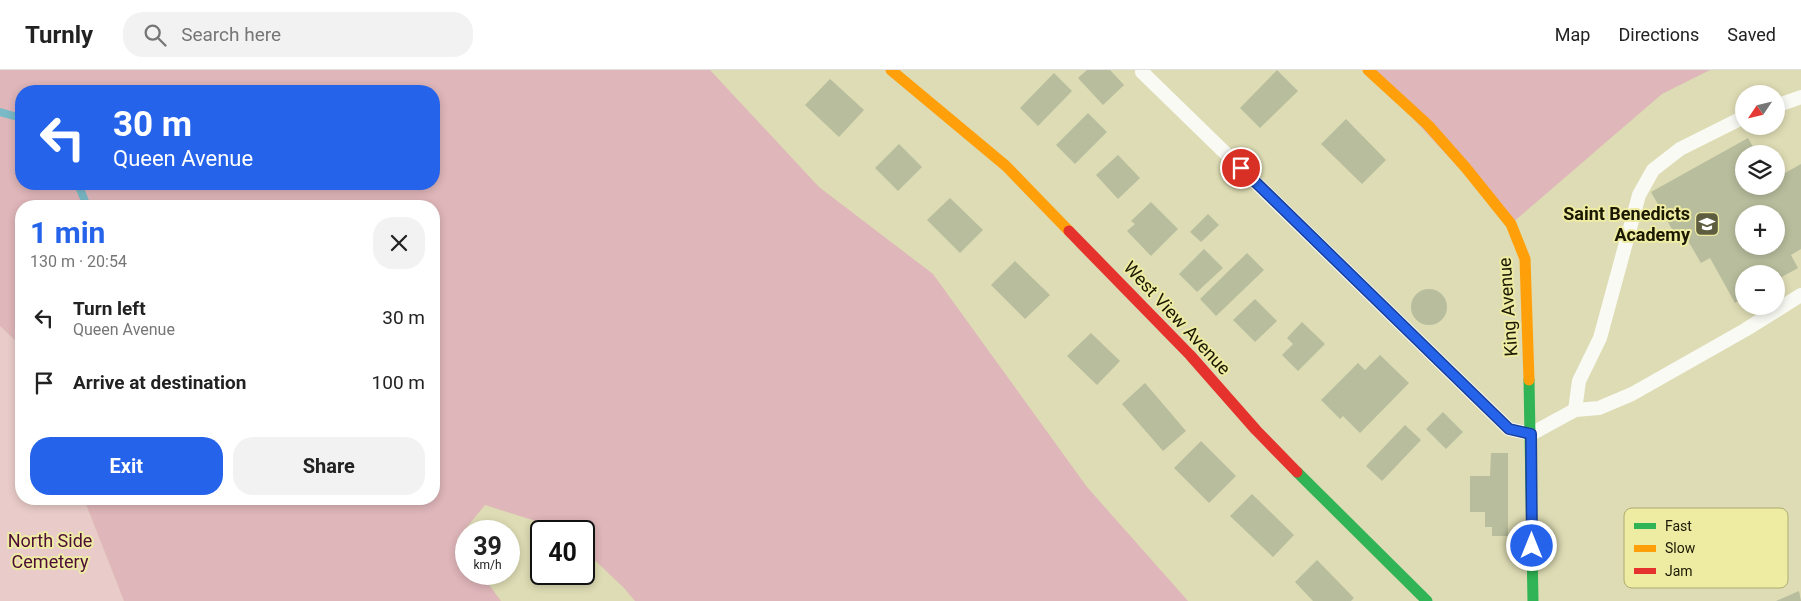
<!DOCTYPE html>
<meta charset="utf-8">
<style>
:root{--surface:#fff;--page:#f2f2f2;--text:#222;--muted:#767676;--line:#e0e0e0;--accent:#2563eb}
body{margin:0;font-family:Roboto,sans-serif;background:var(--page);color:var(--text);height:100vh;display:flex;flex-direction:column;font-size:19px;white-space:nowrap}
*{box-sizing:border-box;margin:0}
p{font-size:16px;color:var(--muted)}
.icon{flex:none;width:28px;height:28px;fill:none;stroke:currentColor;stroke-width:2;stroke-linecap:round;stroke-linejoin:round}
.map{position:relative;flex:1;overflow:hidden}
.side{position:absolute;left:15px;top:130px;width:425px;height:305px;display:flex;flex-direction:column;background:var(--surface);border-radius:20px;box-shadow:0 2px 8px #0003}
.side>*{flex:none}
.top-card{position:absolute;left:15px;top:15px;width:425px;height:105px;border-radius:20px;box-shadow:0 2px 8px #0003;background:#2563eb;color:#fff;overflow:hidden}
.needle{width:32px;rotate:235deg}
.fabs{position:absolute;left:1735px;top:15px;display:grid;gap:10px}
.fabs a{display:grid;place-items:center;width:50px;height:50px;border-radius:50%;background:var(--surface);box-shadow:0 2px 8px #0003;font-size:25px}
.speed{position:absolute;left:455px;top:450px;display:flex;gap:10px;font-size:25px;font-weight:700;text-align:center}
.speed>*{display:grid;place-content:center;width:65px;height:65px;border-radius:50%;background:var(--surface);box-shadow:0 2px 8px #0003;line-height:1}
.speed small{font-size:12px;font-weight:400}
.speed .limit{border:2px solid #111;border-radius:8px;background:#fff;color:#111}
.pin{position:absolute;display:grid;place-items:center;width:42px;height:42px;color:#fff;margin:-21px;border:2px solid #fff;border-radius:50%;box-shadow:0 1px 5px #0007}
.me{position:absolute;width:55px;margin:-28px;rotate:0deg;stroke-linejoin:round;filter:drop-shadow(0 0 4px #0008)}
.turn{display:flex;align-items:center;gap:18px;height:105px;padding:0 15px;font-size:22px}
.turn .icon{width:65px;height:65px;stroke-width:2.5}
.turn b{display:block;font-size:35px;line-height:42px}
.round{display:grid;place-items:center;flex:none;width:52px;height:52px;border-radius:20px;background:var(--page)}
.head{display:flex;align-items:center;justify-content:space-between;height:85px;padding:0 15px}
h1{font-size:30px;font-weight:700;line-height:38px;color:var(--accent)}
.action{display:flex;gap:10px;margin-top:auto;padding:10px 15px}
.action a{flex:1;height:58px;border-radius:20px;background:var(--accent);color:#fff;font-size:20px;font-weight:700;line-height:58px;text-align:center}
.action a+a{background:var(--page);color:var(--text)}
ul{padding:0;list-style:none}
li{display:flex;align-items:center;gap:15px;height:65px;padding:0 15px}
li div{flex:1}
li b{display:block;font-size:19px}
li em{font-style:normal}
header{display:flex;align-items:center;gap:30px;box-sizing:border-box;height:70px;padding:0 25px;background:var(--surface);border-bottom:1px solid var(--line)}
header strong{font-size:24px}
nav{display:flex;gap:28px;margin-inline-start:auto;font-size:18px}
.search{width:350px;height:45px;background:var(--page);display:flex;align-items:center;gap:12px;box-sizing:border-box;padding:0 18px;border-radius:20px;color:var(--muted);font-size:19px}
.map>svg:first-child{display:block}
.green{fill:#e9ccc9}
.forest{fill:#dfb6ba;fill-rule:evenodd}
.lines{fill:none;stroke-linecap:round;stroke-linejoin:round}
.stream{stroke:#7abac7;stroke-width:8}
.building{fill:#b8bd9d;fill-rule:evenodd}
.lane{stroke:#fafaf4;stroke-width:14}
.fast{stroke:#30b455;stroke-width:11}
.slow{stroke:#ff9f0a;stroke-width:11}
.jam{stroke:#e5322d;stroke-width:11}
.route-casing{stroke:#184099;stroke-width:12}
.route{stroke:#2563eb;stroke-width:9}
.labels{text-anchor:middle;stroke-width:4;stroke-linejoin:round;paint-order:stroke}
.poi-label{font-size:18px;font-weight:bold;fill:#1a1800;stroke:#eeeba3;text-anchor:end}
.street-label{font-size:18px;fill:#1a1800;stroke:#eeeba3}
.park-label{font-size:18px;fill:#4d0d36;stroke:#eeeba3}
.key{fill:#eeeba3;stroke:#aeac72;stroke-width:1}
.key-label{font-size:14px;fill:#1a1800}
</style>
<header>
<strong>Turnly</strong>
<div class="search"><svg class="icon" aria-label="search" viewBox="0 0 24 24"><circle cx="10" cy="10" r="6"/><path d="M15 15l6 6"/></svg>Search here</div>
<nav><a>Map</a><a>Directions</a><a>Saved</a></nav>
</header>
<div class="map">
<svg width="1801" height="531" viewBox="0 0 1801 531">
<rect width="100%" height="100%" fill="#dddcb4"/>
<polygon class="green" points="0,256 21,276 21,429 84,429 124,531 0,531"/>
<g class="forest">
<path d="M0,0h710l109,117 114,87 154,213 101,114h-553l-11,-13 -40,-38v-19h-20l-3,-2 -76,-24 -28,34 9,13v22h15l20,27h-377l-40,-102h350v-293h-413v140l-21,-20zM21,21h413v93h-413z"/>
<polygon points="1368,0 1710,0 1662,24 1511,154"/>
</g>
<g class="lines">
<g class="stream">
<polyline points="0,42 21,48"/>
<polyline points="78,114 87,136"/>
</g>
</g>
<g class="building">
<polygon points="1087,0 1110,0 1124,15 1103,35 1078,8"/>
<polygon points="1277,0 1298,21 1260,58 1240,38"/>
<polygon points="1054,3 1072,21 1038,56 1020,38"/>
<polygon points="830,9 864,40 839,67 805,35"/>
<polygon points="1088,43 1107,62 1075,94 1056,75"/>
<polygon points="1346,49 1386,90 1362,114 1321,74"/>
<path d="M1748,68l9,16h-13v32h32v-8l25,-14v85l-10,6 7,13 -22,12v-6h-32v24l-9,5 -25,-45 -9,5 -17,-29 -7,4 -26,-46zM1744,144h32v32h-32z"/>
<polygon points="899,74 922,97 898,121 875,98"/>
<polygon points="1118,85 1140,108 1118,129 1096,105"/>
<polygon points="950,128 983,160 960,183 927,150"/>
<polygon points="1151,132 1178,159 1151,186 1127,161 1135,154 1131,151"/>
<polygon points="1208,144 1219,155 1201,172 1190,162"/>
<polygon points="1204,179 1223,198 1197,222 1179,204"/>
<polygon points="1247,183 1264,200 1216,246 1200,229"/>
<polygon points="1015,191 1050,225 1025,249 991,215"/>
<circle cx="1429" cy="237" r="18"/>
<polygon points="1255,229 1277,251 1255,272 1233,250"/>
<polygon points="1302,252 1325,274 1298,301 1282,285 1293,274 1287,268"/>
<polygon points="1091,263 1120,291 1097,315 1067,286"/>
<polygon points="1380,285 1409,313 1360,363 1343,346 1340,349 1321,330 1358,293 1365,300"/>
<polygon points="1145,313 1186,361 1163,381 1122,334"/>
<polygon points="1443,342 1463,362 1446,379 1426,359"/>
<polygon points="1405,355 1421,370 1382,411 1366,396"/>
<polygon points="1201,371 1236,406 1209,433 1174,398"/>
<polygon points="1491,383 1508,383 1508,466 1492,466 1492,457 1485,457 1485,442 1470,442 1470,406 1490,406"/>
<polygon points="1252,424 1294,465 1273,487 1230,446"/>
<polygon points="1317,490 1354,528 1351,531 1313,531 1295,512"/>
<polygon points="1799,521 1801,531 1776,531"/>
</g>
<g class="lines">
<g class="lane">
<polyline points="1142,2 1509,359 1531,364 1575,340 1599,338 1632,324 1745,260 1801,225"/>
<polyline points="1776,36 1801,27"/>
<polyline points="1575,340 1579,311 1600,268 1639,125 1653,100 1680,79 1744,47"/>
</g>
<g class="fast">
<polyline points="1529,310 1533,531"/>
<polyline points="1297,402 1427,531"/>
</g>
<g class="slow">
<polyline points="891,0 1006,96 1069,161"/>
<polyline points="1368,0 1428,55 1466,98 1511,154 1525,189 1529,310"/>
</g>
<polyline class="jam" points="1069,161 1190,285 1256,360 1297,402"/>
</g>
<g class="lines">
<defs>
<polyline id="route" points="1241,98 1509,359 1531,364 1532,476"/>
</defs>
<use href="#route" class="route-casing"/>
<use href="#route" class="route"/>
</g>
<defs>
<symbol id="school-square" viewBox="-11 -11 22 22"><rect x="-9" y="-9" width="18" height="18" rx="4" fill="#5e5d3f" stroke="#eeeba3"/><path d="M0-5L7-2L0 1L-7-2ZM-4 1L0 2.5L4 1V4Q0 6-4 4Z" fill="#fff"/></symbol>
</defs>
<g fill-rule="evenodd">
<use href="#school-square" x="1693" y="140" width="28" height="28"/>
</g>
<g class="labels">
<g class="poi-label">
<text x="1690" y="150">Saint Benedicts<tspan x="1690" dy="21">Academy</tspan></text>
</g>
<g class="street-label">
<text transform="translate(1508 237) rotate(-94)" y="6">King Avenue</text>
<text transform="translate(1177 248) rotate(47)" y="6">West View Avenue</text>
</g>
<g class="park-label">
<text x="50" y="477">North Side<tspan x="50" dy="21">Cemetery</tspan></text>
</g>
</g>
<rect x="1624" y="438" width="164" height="80" rx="8" class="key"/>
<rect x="1634" y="453" width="22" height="6" fill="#30b455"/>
<rect x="1634" y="475" width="22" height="7" fill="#ff9f0a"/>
<rect x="1634" y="498" width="22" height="6" fill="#e5322d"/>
<g class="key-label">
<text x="1665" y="461">Fast</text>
<text x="1665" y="483">Slow</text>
<text x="1665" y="506">Jam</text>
</g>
</svg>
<div class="fabs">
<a><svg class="needle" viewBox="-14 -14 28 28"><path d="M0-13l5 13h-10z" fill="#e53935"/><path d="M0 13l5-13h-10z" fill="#767676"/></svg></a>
<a><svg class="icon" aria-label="layers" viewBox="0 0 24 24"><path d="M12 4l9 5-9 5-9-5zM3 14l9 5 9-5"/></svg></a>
<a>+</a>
<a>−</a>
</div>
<div class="speed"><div>39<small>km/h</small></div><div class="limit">40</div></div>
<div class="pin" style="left:1241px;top:98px;background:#d93025"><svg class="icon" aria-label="arrive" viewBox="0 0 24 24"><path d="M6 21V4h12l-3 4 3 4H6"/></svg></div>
<svg class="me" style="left:1532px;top:476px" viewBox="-20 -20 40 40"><circle r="17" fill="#2563eb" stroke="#fff" stroke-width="3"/><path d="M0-11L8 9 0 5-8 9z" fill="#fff"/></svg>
<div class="top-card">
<div class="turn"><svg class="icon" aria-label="left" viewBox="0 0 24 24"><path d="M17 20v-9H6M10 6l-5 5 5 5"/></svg><div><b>30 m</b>Queen Avenue</div></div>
</div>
<section class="side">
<div class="head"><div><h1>1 min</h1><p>130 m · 20:54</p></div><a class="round"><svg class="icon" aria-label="close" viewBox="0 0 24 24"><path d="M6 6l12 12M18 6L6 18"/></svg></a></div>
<ul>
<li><svg class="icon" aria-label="left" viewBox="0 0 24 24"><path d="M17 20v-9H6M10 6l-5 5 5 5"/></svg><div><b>Turn left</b><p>Queen Avenue</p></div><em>30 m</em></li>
<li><svg class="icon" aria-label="arrive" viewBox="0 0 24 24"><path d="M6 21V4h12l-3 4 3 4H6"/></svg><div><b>Arrive at destination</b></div><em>100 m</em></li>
</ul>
<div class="action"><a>Exit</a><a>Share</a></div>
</section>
</div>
